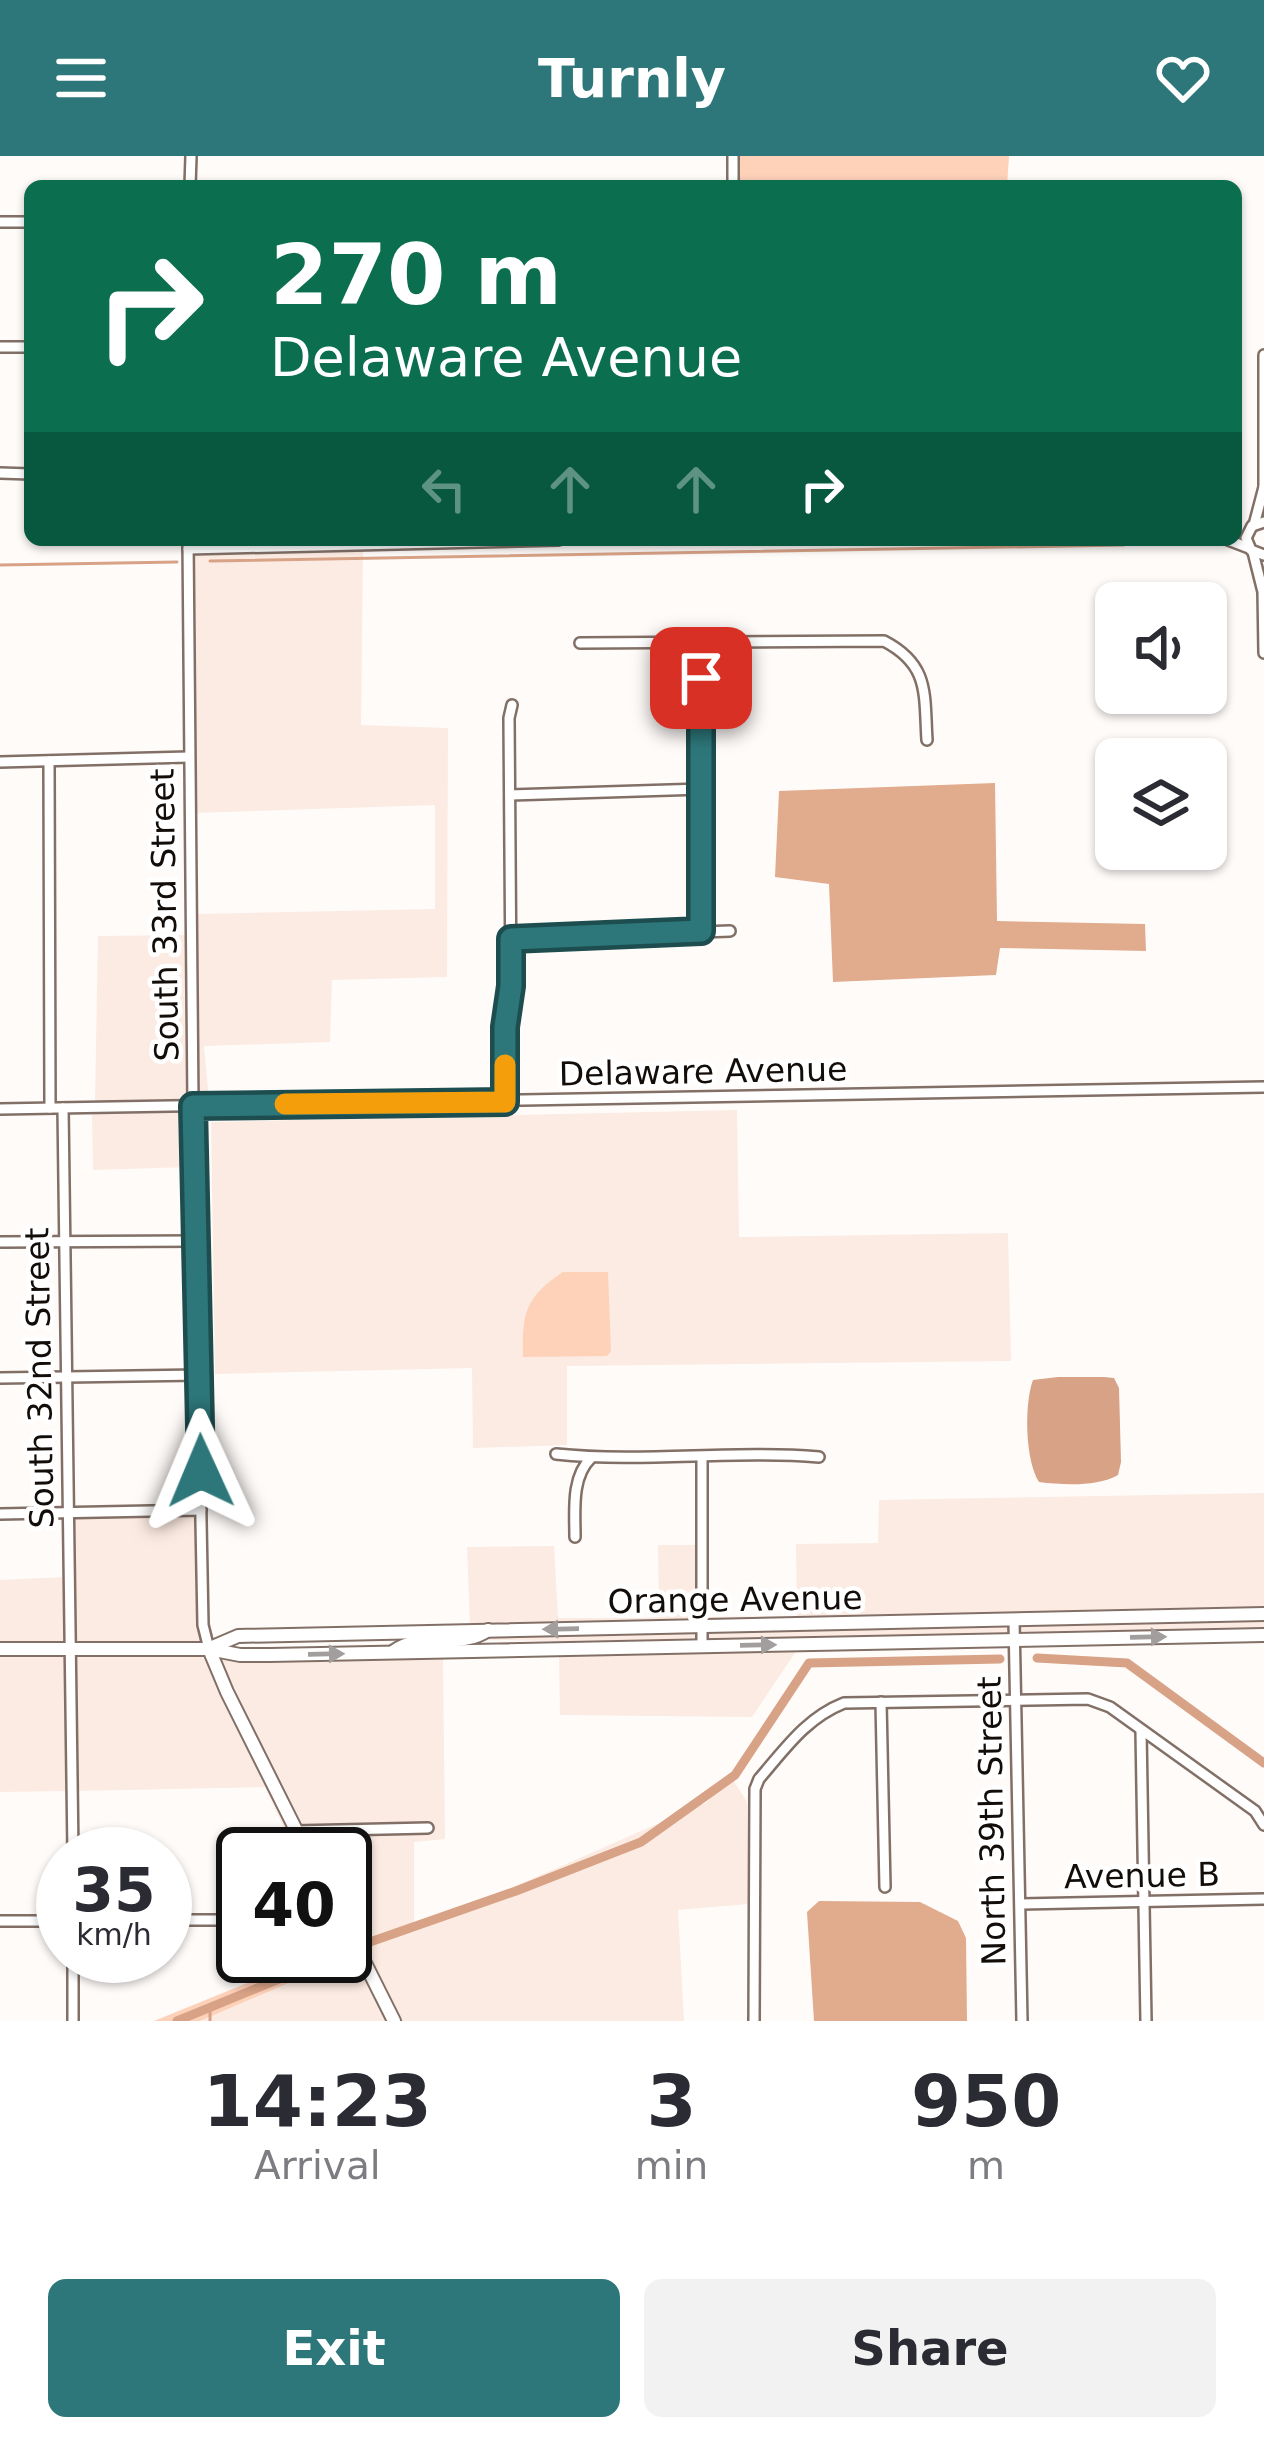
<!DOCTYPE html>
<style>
:root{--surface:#fff;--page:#f2f2f3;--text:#2b2b33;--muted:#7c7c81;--accent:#2d777a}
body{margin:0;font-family:"DejaVu Sans",sans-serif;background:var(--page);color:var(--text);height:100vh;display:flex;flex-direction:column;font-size:45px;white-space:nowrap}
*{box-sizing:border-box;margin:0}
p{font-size:39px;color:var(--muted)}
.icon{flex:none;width:66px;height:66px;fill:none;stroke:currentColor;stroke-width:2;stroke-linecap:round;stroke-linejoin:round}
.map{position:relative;height:1865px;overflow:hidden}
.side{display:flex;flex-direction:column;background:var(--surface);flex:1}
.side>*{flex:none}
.banner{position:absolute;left:24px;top:24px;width:1218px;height:366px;border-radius:18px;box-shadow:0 3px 9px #0004;background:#0b6e4f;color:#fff;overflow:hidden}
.fabs{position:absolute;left:1095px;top:426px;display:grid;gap:24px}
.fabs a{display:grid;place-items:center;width:132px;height:132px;border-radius:18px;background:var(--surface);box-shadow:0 3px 9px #0004;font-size:60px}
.speed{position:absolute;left:36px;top:1671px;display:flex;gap:24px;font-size:60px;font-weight:700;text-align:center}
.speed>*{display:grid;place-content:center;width:156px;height:156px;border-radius:50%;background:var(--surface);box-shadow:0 3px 9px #0004;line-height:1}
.speed small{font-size:30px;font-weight:400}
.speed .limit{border:6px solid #111;border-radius:18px;background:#fff;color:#111}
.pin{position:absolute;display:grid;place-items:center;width:102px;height:102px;color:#fff;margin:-51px;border-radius:24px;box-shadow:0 6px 18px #0006}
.me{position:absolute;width:132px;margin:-66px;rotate:359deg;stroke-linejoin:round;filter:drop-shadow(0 0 9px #0008)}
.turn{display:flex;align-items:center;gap:42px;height:252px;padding:0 48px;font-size:54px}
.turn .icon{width:156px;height:156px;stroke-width:2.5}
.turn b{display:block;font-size:84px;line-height:102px}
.lanes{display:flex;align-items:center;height:114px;padding:0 48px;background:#0003;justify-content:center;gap:60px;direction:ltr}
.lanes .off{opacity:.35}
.eta{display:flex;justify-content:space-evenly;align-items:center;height:204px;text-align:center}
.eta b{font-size:72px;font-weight:700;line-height:84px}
.cta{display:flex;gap:24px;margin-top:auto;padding:24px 48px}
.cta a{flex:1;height:138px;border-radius:18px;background:var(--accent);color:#fff;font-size:48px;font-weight:700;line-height:138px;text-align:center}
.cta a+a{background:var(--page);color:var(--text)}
header{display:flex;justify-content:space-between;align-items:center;height:156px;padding:0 48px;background:var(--accent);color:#fff;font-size:54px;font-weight:700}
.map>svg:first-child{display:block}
.built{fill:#fcebe2}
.green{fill:#fed1b9}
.forest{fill:#e1ab8e}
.water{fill:#d8a286}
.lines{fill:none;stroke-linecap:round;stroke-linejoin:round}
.stream{stroke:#d8a286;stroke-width:3}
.canal{stroke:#d8a286;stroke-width:9}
.minor-casing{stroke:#827067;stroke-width:14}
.major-casing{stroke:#827067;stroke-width:16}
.minor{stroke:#fff;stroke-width:9}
.major{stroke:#fff;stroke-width:12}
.oneway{fill:#a19e9d}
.route-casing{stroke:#1d4d4f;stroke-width:30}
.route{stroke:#2d777a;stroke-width:21}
.slow{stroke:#f59e0b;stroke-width:21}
.labels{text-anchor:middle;stroke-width:9;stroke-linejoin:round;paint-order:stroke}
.street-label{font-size:33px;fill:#130d09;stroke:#fff}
</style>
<header><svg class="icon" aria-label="menu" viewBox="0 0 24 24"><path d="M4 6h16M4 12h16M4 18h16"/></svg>Turnly<svg class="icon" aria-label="heart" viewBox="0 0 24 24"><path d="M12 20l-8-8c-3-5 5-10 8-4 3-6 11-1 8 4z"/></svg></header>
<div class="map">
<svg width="1264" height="1865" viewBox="0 0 1264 1865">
<rect width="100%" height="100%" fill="#fffbf9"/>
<g class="built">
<polygon points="363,394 361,569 448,572 447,821 332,824 330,886 204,890 209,944 197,944 195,758 435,753 435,649 194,657 193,398"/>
<polygon points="186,779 188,944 95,946 98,780"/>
<polygon points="737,954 739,1081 1008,1077 1011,1205 567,1210 567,1289 473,1292 472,1212 215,1218 211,966"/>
<polygon points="188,955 190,1011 93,1014 92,957"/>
<polygon points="1264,1337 1264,1453 706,1465 706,1461 797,1460 796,1388 878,1387 879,1344"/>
<polygon points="197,1360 198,1469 203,1488 76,1487 73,1361"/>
<polygon points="658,1389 697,1389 697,1465 470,1469 467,1391 554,1390 558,1462 638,1462 659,1461"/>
<polygon points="65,1421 67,1487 0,1487 0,1424"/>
<polygon points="1264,1464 1264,1474 1019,1479 1019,1470"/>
<polygon points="1009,1470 1009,1479 706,1484 706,1476"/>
<polygon points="697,1476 697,1484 559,1488 558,1485 483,1484 491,1479"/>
<polygon points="797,1494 752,1561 560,1559 559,1499"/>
<polygon points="67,1497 68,1635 0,1636 0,1498"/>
<polygon points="76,1497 206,1498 291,1680 302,1698 296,1698 265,1631 77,1635"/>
<polygon points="217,1500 391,1504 443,1501 445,1683 414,1686 414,1775 707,1646 730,1619 747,1646 749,1748 678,1754 684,1865 399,1865 345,1755 345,1698 313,1698 303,1680 432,1677 432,1667 298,1670"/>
<polygon points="345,1777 388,1865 200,1865 349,1802 345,1790"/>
</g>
<g class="green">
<polygon points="738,0 1009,0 1007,30 737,30"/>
<path d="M563,1116h45l3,79 -4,5 -84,1c-1,-43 1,-59 40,-85z"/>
<polygon points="345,1790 350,1801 200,1865 154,1865 314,1800 345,1800"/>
</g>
<g class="forest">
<polygon points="995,627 997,765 1145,768 1146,795 1000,792 996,819 833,826 829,728 775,721 779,635"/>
<polygon points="819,1745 920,1746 958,1765 966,1782 967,1865 814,1865 807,1756"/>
</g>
<path class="water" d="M1104,1221l10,1 5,10 2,74 -3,13c-21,12 -55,10 -79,7 -14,-21 -15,-78 -6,-102l25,-3z"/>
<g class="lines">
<g class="stream">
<polyline points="210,405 1124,389"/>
<polyline points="0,409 177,406"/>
<polyline points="412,957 491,956"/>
<polyline points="333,959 380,958"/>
<polyline points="229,960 319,959"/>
<polyline points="210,1851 210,1865"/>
</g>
<g class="canal">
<polyline points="1037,1502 1127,1507 1264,1607"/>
<polyline points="370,1786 516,1735 641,1686 735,1619 809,1507 1000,1503"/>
<polyline points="177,1865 335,1800"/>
</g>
<defs>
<g id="minor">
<polyline points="190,30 191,0"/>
<polyline points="733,30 733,0"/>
<polyline points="0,66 30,66"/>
<polyline points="0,191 30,191"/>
<polyline points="1264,199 1264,331"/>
<polyline points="0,317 30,318"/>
<polyline points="1264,366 1252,370 1246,382 1251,394 1264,399"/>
<polyline points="1254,369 1264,331"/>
<polyline points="188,384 193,949 203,1469 209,1493"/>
<polyline points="1228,384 1249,392"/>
<polyline points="188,393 559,384"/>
<polyline points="1253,396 1263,436 1264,497"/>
<polyline points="701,485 702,775"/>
<path d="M580,487l304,-2c46,24 40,53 43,99"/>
<polyline points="49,605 50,952"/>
<polyline points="0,606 189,601"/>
<polyline points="510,639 702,633"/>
<polyline points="511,783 730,775"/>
<polyline points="505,946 505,871 511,830 509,562 512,549"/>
<polyline points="63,952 73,1698"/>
<polyline points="0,953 1264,931"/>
<polyline points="0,1086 197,1085"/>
<polyline points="0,1222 200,1219"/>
<path d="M556,1298c87,9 175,-4 263,3"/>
<polyline points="0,1358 201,1354"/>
<path d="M575,1381c0,-26 -4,-60 16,-79"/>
<polyline points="1014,1465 1022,1865"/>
<polyline points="702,1489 702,1301"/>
<polyline points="881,1546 885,1731"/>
<polyline points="1141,1575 1146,1865"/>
<polyline points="295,1675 428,1672"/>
<polyline points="1021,1748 1264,1743"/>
<polyline points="165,1764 243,1764"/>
<polyline points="0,1765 63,1765"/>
<polyline points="73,1800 73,1865"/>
<path d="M754,1865l1,-232 4,-10c26,-30 47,-61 85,-76l244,-4 22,8 145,104 9,14"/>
</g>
<g id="major">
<polyline points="210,1492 238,1480 1264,1458"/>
<polyline points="0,1493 209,1493 240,1499 270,1499 1264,1479"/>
<polyline points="209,1493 227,1536 308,1698"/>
<path d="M394,1495c27,-20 66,-1 94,-21"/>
<polyline points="345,1767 394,1865"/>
</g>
</defs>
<use href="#minor" class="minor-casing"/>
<use href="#major" class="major-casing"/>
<use href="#minor" class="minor"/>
<use href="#major" class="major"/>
</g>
<defs><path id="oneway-solid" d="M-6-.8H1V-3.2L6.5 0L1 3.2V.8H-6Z" transform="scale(3)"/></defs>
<g class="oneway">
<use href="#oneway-solid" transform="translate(561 1473) rotate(179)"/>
<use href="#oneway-solid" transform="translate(1148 1481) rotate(-1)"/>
<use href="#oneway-solid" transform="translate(758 1489) rotate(-1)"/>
<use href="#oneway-solid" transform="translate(326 1498) rotate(-1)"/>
</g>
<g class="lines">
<defs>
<polyline id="route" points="201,1315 193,950 505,946 505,871 511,830 511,783 701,775 701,522"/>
</defs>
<use href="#route" class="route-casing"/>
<use href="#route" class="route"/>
<polyline class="slow" points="285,948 505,946 505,909"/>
</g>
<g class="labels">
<g class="street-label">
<text transform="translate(164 759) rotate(-91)" y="12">South 33rd Street</text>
<text transform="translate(703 915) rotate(-1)" y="12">Delaware Avenue</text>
<text transform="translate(39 1222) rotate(-91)" y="12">South 32nd Street</text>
<text transform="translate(735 1443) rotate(-1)" y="12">Orange Avenue</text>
<text transform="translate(991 1665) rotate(-91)" y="12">North 39th Street</text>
<text transform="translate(1142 1719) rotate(-1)" y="12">Avenue B</text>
</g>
</g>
</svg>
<div class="fabs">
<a><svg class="icon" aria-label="sound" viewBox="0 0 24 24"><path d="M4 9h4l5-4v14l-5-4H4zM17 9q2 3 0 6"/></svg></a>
<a><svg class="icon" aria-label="layers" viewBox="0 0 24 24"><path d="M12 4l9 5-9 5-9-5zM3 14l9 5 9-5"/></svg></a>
</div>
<div class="speed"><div>35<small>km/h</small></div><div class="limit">40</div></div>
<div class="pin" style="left:701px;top:522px;background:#d93025"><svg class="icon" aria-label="arrive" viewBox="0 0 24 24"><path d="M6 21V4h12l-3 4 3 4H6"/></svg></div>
<svg class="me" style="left:201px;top:1315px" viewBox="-20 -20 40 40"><path d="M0-17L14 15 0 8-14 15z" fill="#2d777a" stroke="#fff" stroke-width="4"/></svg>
<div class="banner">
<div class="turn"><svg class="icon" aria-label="right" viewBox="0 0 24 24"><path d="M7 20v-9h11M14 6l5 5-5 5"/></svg><div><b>270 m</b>Delaware Avenue</div></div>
<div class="lanes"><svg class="icon off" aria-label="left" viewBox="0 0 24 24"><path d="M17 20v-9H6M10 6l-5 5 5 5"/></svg><svg class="icon off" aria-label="ahead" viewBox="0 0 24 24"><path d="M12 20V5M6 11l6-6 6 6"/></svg><svg class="icon off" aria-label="ahead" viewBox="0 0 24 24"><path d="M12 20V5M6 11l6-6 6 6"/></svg><svg class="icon" aria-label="right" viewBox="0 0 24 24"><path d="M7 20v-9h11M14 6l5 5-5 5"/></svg></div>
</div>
</div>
<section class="side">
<div class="eta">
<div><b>14:23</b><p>Arrival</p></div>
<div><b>3</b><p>min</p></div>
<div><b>950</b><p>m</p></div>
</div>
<div class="cta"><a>Exit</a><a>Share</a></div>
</section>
